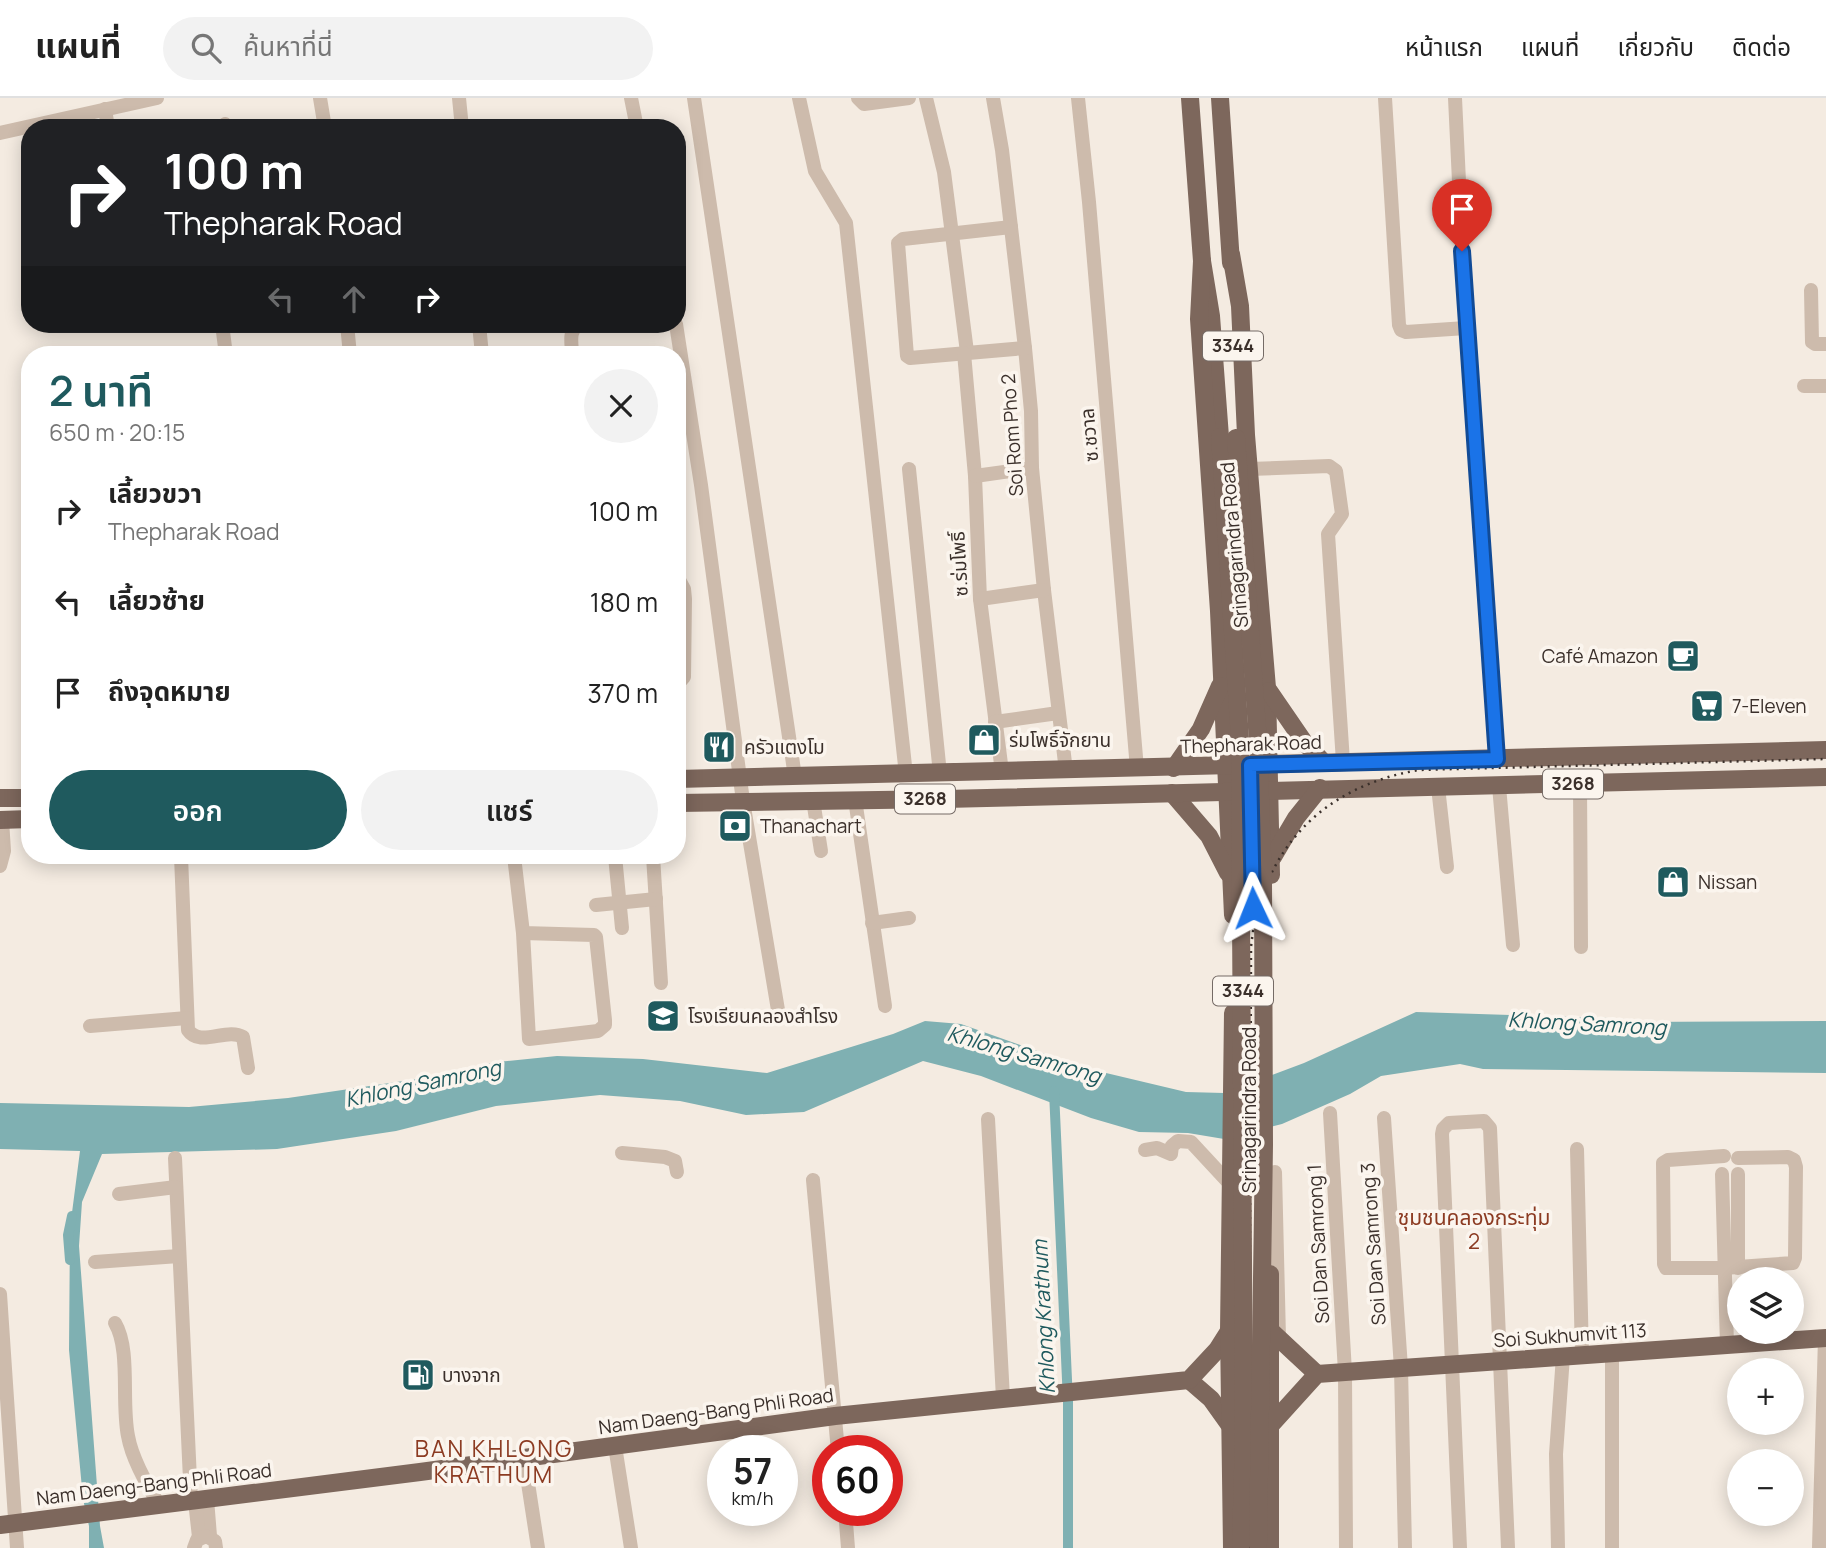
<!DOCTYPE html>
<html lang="th">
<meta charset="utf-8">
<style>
:root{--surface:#fff;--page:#f2f2f2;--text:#222;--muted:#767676;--line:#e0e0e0;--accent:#1f5a5e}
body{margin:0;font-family:Manrope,"Noto Sans Thai",sans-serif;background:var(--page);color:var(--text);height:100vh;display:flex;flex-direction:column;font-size:26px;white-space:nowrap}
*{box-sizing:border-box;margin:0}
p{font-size:23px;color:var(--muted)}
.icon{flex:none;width:38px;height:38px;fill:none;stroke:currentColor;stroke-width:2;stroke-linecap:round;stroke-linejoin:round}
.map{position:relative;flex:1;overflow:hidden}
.details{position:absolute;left:21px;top:248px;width:665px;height:518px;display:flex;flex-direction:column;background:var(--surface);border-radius:28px;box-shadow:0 4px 18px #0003}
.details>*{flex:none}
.banner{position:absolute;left:21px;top:21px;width:665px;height:214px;border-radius:28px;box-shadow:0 4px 18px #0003;background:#202124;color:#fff;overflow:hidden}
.buttons{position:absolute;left:1727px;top:1169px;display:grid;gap:14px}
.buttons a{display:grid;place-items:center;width:77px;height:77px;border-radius:50%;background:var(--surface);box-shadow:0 4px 18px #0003;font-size:35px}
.speed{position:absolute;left:707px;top:1337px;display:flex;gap:14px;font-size:35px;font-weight:700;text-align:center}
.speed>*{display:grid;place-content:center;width:91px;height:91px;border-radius:50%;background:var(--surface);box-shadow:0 4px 18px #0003;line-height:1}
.speed small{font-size:18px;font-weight:400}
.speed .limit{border:10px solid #d22;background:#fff;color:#111}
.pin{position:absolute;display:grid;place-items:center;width:60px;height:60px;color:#fff;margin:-72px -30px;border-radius:50% 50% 50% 0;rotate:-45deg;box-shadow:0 0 7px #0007}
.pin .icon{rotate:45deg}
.me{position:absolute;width:77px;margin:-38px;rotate:358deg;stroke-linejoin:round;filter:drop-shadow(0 0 5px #0008)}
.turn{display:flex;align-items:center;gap:24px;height:147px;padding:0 28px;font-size:32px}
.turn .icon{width:91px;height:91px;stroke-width:2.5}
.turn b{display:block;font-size:49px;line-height:60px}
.lanes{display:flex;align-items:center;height:66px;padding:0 28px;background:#0003;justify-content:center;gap:35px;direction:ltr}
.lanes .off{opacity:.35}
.round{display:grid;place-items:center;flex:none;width:74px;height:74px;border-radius:37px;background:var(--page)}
.head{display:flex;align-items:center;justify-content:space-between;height:119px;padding:0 28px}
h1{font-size:42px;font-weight:600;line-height:52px;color:var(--accent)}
.cta{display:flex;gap:14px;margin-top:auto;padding:14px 28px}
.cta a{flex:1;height:80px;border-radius:42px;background:var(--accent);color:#fff;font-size:28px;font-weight:600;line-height:80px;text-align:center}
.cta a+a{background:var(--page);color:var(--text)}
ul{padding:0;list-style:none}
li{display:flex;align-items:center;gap:21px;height:91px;padding:0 28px}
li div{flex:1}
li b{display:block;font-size:26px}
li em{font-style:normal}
header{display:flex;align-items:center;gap:42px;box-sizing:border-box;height:98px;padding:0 35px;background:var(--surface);border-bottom:2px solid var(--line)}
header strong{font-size:33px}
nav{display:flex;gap:38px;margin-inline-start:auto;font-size:24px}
.search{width:490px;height:63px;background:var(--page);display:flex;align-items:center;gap:18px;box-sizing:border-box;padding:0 24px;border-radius:38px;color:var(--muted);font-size:26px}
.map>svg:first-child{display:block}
.water{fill:#7fb0b2}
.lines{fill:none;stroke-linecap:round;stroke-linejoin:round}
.canal{stroke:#7fb0b2;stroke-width:10}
.minor{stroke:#cdbbac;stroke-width:14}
.major{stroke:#7d675c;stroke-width:18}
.rail{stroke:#3b302b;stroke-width:2.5;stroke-dasharray:2 5;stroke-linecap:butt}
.major-bridge{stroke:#7d675c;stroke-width:18}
.route-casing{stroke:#114b97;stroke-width:18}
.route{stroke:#1a73e8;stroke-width:12}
.labels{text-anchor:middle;stroke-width:7;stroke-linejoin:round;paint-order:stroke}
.shield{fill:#fbf5ee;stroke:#756b66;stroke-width:2}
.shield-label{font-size:18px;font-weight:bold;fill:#3b302b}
.street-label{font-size:19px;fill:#3b302b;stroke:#fbf5ee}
.poi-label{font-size:19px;fill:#3b302b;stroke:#fbf5ee;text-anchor:start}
.water-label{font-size:21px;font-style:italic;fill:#1f5a5e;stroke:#fbf5ee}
.neighbourhood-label{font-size:21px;fill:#8c3b22;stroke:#fbf5ee}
.quarter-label{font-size:23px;letter-spacing:2px;fill:#8c3b22;stroke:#fbf5ee}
</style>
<header>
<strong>แผนที่</strong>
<div class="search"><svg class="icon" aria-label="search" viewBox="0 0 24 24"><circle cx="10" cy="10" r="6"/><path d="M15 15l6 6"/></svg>ค้นหาที่นี่</div>
<nav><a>หน้าแรก</a><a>แผนที่</a><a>เกี่ยวกับ</a><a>ติดต่อ</a></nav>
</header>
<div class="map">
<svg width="1826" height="1450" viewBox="0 0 1826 1450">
<rect width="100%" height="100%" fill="#f4ebe1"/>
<polygon class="water" points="1416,914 1608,920 1632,924 1826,923 1826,975 1483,971 1460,966 1381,978 1350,996 1282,1026 1224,1041 1188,1035 1139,1034 1091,1020 981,978 923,963 804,1014 746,1017 680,1003 600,997 496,1008 396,1033 277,1051 102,1056 82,1104 79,1148 100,1428 104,1450 89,1450 89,1428 83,1401 69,1252 70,1130 80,1053 0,1051 0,1005 189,1009 288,1000 417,981 497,964 557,958 643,961 767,975 893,936 925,923 961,926 1085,970 1186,994 1224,995 1304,965"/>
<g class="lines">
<g class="canal">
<polyline points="1054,993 1068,1304 1068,1450"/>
<polyline points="70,1162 68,1137 72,1118"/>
</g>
<g class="minor">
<polyline points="320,0 325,30"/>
<polyline points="459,0 462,30"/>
<polyline points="631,0 637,30"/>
<polyline points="694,0 795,679"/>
<polyline points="799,0 815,73 846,125 906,677"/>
<polyline points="858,0 864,6 909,0"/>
<polyline points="926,0 944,74 967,254"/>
<polyline points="993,0 1002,52 1025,250 1031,313 1032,370 1044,492 1066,673"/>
<polyline points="1078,0 1089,104 1137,671"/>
<polyline points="1385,0 1399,227 1401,232 1406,234 1466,230"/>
<polyline points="1455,0 1466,230 1497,661"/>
<polyline points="105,11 108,30"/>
<polyline points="225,26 226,30"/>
<polyline points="0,35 157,0"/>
<polyline points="1011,129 903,141 898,145 907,258 910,260 1025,250"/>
<polyline points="1811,192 1812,244 1815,246 1826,246"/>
<polyline points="222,226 226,257"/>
<polyline points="347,226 350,257"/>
<polyline points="479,226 482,257"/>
<polyline points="676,226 701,387 743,703 779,918"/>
<polyline points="964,255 975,378 980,501 1002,674"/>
<path d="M572,257c0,-12 -4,-23 6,-31"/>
<polyline points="1804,288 1826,288"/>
<polyline points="909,371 940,676"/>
<polyline points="1249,371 1329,368 1336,373 1342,416 1328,436 1343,664"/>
<polyline points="975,378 1032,370"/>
<polyline points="677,478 684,491 685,501 684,579 677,587"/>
<polyline points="980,501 1044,492"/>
<polyline points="995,624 1058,615"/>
<polyline points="1580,686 1581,849"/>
<polyline points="1499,688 1513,847"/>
<polyline points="1438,689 1447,769"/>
<polyline points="855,701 885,908"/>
<polyline points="813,702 821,753"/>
<path d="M181,758l7,174c12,18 39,-3 55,7l5,31"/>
<polyline points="514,758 523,835 529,941 598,933 605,927 605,922 596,839 594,837 523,835"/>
<polyline points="615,758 622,830"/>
<polyline points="653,758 661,885"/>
<polyline points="0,768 4,753 2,722"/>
<polyline points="596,807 656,801"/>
<polyline points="872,825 909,820"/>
<polyline points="90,928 187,920"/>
<polyline points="1330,1015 1345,1274 1346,1450"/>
<polyline points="1384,1020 1401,1270 1405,1450"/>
<polyline points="988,1021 1003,1300"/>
<polyline points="1577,1051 1582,1257"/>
<polyline points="1145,1052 1157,1050 1171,1056 1172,1048 1178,1043 1191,1044 1229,1085"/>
<polyline points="622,1055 665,1059 675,1063 677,1074"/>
<polyline points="1724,1058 1668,1062 1663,1065 1664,1166 1666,1170 1724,1170 1793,1165 1795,1160 1796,1069 1794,1062 1788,1059 1738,1060"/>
<polyline points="175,1060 191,1403"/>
<polyline points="1275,1074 1279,1240"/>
<polyline points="1722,1076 1727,1247"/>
<polyline points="813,1082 838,1353"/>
<polyline points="119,1096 176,1089"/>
<polyline points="95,1164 179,1158"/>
<polyline points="1738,1170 1738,1076"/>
<polyline points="0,1196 17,1450"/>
<path d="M115,1225c16,27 6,79 13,113 4,23 19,48 31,69"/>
<polyline points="615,1348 631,1450"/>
<polyline points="524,1359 538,1450"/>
<polyline points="207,1401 210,1438"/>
<polyline points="195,1403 199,1439"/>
<polyline points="845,1412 848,1450"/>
<polyline points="194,1450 197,1442 206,1438 215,1443 216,1450"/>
<polyline points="1460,1450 1442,1036 1443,1031 1449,1025 1484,1023 1490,1030 1508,1450"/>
<polyline points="1558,1450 1556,1356 1563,1258"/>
<polyline points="1612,1450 1612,1255"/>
<polyline points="1819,1450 1825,1240"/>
</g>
<g class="major">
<polyline points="1190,0 1202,163 1211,218 1220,339"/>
<polyline points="1220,0 1231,165"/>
<polyline points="1231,156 1240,208 1246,337 1267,590 1271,777"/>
<polyline points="1202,163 1199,221 1219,513 1233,817"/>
<polyline points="1269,593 1304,644 1324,665"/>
<polyline points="1174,670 1201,631 1220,588"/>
<polyline points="677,681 1826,652"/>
<polyline points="1250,682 1253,810"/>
<polyline points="1172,695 1209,738 1228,775"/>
<polyline points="0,700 30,700"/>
<polyline points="677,705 945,701 1826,679"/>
<polyline points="0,722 30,721"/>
<polyline points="1273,759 1296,720 1320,690"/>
<polyline points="1271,1233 1317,1276"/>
<polyline points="1189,1282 1211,1301 1231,1329"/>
<polyline points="1269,1329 1317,1276 1826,1240"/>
<polyline points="0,1427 420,1374 835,1318 1189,1282 1217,1252 1229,1233"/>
<polyline points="1232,1450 1229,1233 1233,915"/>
<polyline points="1270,1450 1270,1176"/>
</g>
<path class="rail" d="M1249,1450l2,-601c10,-97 72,-161 168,-177l407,-11"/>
<g class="major-bridge">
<polyline points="1220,339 1240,641 1244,1334 1241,1447"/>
<polyline points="1236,340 1258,643 1263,782 1264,1047 1258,1446"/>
</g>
</g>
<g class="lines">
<defs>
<polyline id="route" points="1253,810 1250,667 1497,661 1462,153"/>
</defs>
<use href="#route" class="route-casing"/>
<use href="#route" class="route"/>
</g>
<defs>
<symbol id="cafe-square" viewBox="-11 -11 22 22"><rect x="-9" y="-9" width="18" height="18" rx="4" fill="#1f5a5e" stroke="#fbf5ee"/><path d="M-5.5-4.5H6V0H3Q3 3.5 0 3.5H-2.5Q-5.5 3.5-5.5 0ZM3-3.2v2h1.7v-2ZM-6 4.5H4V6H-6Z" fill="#fff"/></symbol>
<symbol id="supermarket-square" viewBox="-11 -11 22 22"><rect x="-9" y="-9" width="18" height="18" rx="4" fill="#1f5a5e" stroke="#fbf5ee"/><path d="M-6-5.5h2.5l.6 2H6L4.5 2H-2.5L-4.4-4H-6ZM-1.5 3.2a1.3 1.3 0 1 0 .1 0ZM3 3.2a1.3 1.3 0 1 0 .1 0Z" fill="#fff"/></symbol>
<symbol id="shop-square" viewBox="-11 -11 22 22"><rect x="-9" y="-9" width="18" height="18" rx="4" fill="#1f5a5e" stroke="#fbf5ee"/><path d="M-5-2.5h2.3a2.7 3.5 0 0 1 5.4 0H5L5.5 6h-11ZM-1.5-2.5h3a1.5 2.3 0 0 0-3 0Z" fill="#fff"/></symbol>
<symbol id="restaurant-square" viewBox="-11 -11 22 22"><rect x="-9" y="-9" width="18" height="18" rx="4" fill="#1f5a5e" stroke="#fbf5ee"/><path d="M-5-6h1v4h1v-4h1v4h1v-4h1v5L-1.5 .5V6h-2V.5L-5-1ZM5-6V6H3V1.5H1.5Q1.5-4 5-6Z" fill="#fff"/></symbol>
<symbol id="bank-square" viewBox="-11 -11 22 22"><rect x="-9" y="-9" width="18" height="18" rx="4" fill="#1f5a5e" stroke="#fbf5ee"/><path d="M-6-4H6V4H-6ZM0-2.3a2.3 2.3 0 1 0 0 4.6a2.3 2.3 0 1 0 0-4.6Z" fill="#fff"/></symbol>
<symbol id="school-square" viewBox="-11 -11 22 22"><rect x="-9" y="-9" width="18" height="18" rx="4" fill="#1f5a5e" stroke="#fbf5ee"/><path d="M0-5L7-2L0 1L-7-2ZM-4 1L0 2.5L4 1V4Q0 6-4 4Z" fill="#fff"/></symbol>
<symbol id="fuel-square" viewBox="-11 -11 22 22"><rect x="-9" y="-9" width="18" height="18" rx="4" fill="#1f5a5e" stroke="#fbf5ee"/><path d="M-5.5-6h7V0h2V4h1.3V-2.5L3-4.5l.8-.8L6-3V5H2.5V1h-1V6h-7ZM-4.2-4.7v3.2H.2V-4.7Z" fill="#fff"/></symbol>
</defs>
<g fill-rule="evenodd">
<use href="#cafe-square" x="1664" y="539" width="38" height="38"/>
<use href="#supermarket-square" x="1688" y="589" width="38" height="38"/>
<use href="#shop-square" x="965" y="623" width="38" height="38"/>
<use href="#restaurant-square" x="700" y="630" width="38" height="38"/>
<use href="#bank-square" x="716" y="709" width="38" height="38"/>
<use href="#shop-square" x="1654" y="765" width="38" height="38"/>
<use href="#school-square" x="644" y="899" width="38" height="38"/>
<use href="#fuel-square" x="399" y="1258" width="38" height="38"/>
</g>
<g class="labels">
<g class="shield">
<rect x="1203" y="233.5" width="60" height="29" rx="5"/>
<rect x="1543" y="671.5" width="60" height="29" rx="5"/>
<rect x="895" y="686.5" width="60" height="29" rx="5"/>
<rect x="1213" y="878.5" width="60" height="29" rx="5"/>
</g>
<g class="shield-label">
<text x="1233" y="254">3344</text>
<text x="1573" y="692">3268</text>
<text x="925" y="707">3268</text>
<text x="1243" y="899">3344</text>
</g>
<g class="street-label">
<text transform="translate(1012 337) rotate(-94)" y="7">Soi Rom Pho 2</text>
<text transform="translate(1089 337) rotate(-95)" y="7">ซ.ชวาล</text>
<text transform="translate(1234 447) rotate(-95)" y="7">Srinagarindra Road</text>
<text transform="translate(959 466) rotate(-93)" y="7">ซ.ร่มโพธิ์</text>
<text transform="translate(1251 646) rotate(-2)" y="7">Thepharak Road</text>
<text transform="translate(1249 1012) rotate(-90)" y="7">Srinagarindra Road</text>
<text transform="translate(1318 1146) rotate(-93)" y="7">Soi Dan Samrong 1</text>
<text transform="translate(1373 1146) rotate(-94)" y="7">Soi Dan Samrong 3</text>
<text transform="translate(1570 1237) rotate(-4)" y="7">Soi Sukhumvit 113</text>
<text transform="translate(716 1313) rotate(-8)" y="7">Nam Daeng-Bang Phli Road</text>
<text transform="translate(154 1386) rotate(-7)" y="7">Nam Daeng-Bang Phli Road</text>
</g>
<g class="poi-label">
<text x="1658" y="565" text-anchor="end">Café Amazon</text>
<text x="1732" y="615">7-Eleven</text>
<text x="1009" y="649">ร่มโพธิ์จักยาน</text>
<text x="744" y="656">ครัวแตงโม</text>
<text x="760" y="735">Thanachart</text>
<text x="1698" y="791">Nissan</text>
<text x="688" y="925">โรงเรียนคลองสำโรง</text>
<text x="442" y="1284">บางจาก</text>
</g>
<g class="water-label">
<text transform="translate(1587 926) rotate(3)" y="7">Khlong Samrong</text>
<text transform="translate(1024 957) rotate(16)" y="7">Khlong Samrong</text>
<text transform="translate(423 986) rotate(-12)" y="7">Khlong Samrong</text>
<text transform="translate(1044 1219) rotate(-93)" y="7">Khlong Krathum</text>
</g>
<g class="neighbourhood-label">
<text x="1474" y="1127">ชุมชนคลองกระทุ่ม<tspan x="1474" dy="24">2</tspan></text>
</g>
<g class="quarter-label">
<text x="494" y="1359">BAN KHLONG<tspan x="494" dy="26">KRATHUM</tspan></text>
</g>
</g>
</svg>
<div class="buttons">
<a><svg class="icon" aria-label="layers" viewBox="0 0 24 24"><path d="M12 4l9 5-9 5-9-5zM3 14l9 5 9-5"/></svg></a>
<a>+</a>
<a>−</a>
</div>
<div class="speed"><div>57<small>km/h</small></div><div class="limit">60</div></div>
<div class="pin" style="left:1462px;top:153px;background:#d93025"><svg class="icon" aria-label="arrive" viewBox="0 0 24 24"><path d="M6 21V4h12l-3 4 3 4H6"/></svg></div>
<svg class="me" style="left:1253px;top:810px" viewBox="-20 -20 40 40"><path d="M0-17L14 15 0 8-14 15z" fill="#1a73e8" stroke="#fff" stroke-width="4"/></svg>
<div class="banner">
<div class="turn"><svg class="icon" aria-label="right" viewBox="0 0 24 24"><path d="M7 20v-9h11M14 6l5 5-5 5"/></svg><div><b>100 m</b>Thepharak Road</div></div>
<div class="lanes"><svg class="icon off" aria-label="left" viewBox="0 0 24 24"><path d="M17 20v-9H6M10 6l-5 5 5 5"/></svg><svg class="icon off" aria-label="ahead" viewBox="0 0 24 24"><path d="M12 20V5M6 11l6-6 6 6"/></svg><svg class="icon" aria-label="right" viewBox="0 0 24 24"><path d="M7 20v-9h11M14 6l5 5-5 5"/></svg></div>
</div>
<section class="details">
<div class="head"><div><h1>2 นาที</h1><p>650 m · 20:15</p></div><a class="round"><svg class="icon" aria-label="close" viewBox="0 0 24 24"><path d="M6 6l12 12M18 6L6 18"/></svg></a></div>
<ul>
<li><svg class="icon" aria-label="right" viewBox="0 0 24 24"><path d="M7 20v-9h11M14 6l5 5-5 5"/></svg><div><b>เลี้ยวขวา</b><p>Thepharak Road</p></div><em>100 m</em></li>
<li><svg class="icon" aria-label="left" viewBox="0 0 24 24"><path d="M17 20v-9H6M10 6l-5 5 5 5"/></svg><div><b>เลี้ยวซ้าย</b></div><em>180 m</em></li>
<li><svg class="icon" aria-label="arrive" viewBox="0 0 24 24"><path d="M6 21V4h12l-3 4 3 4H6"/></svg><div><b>ถึงจุดหมาย</b></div><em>370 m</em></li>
</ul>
<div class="cta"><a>ออก</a><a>แชร์</a></div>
</section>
</div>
